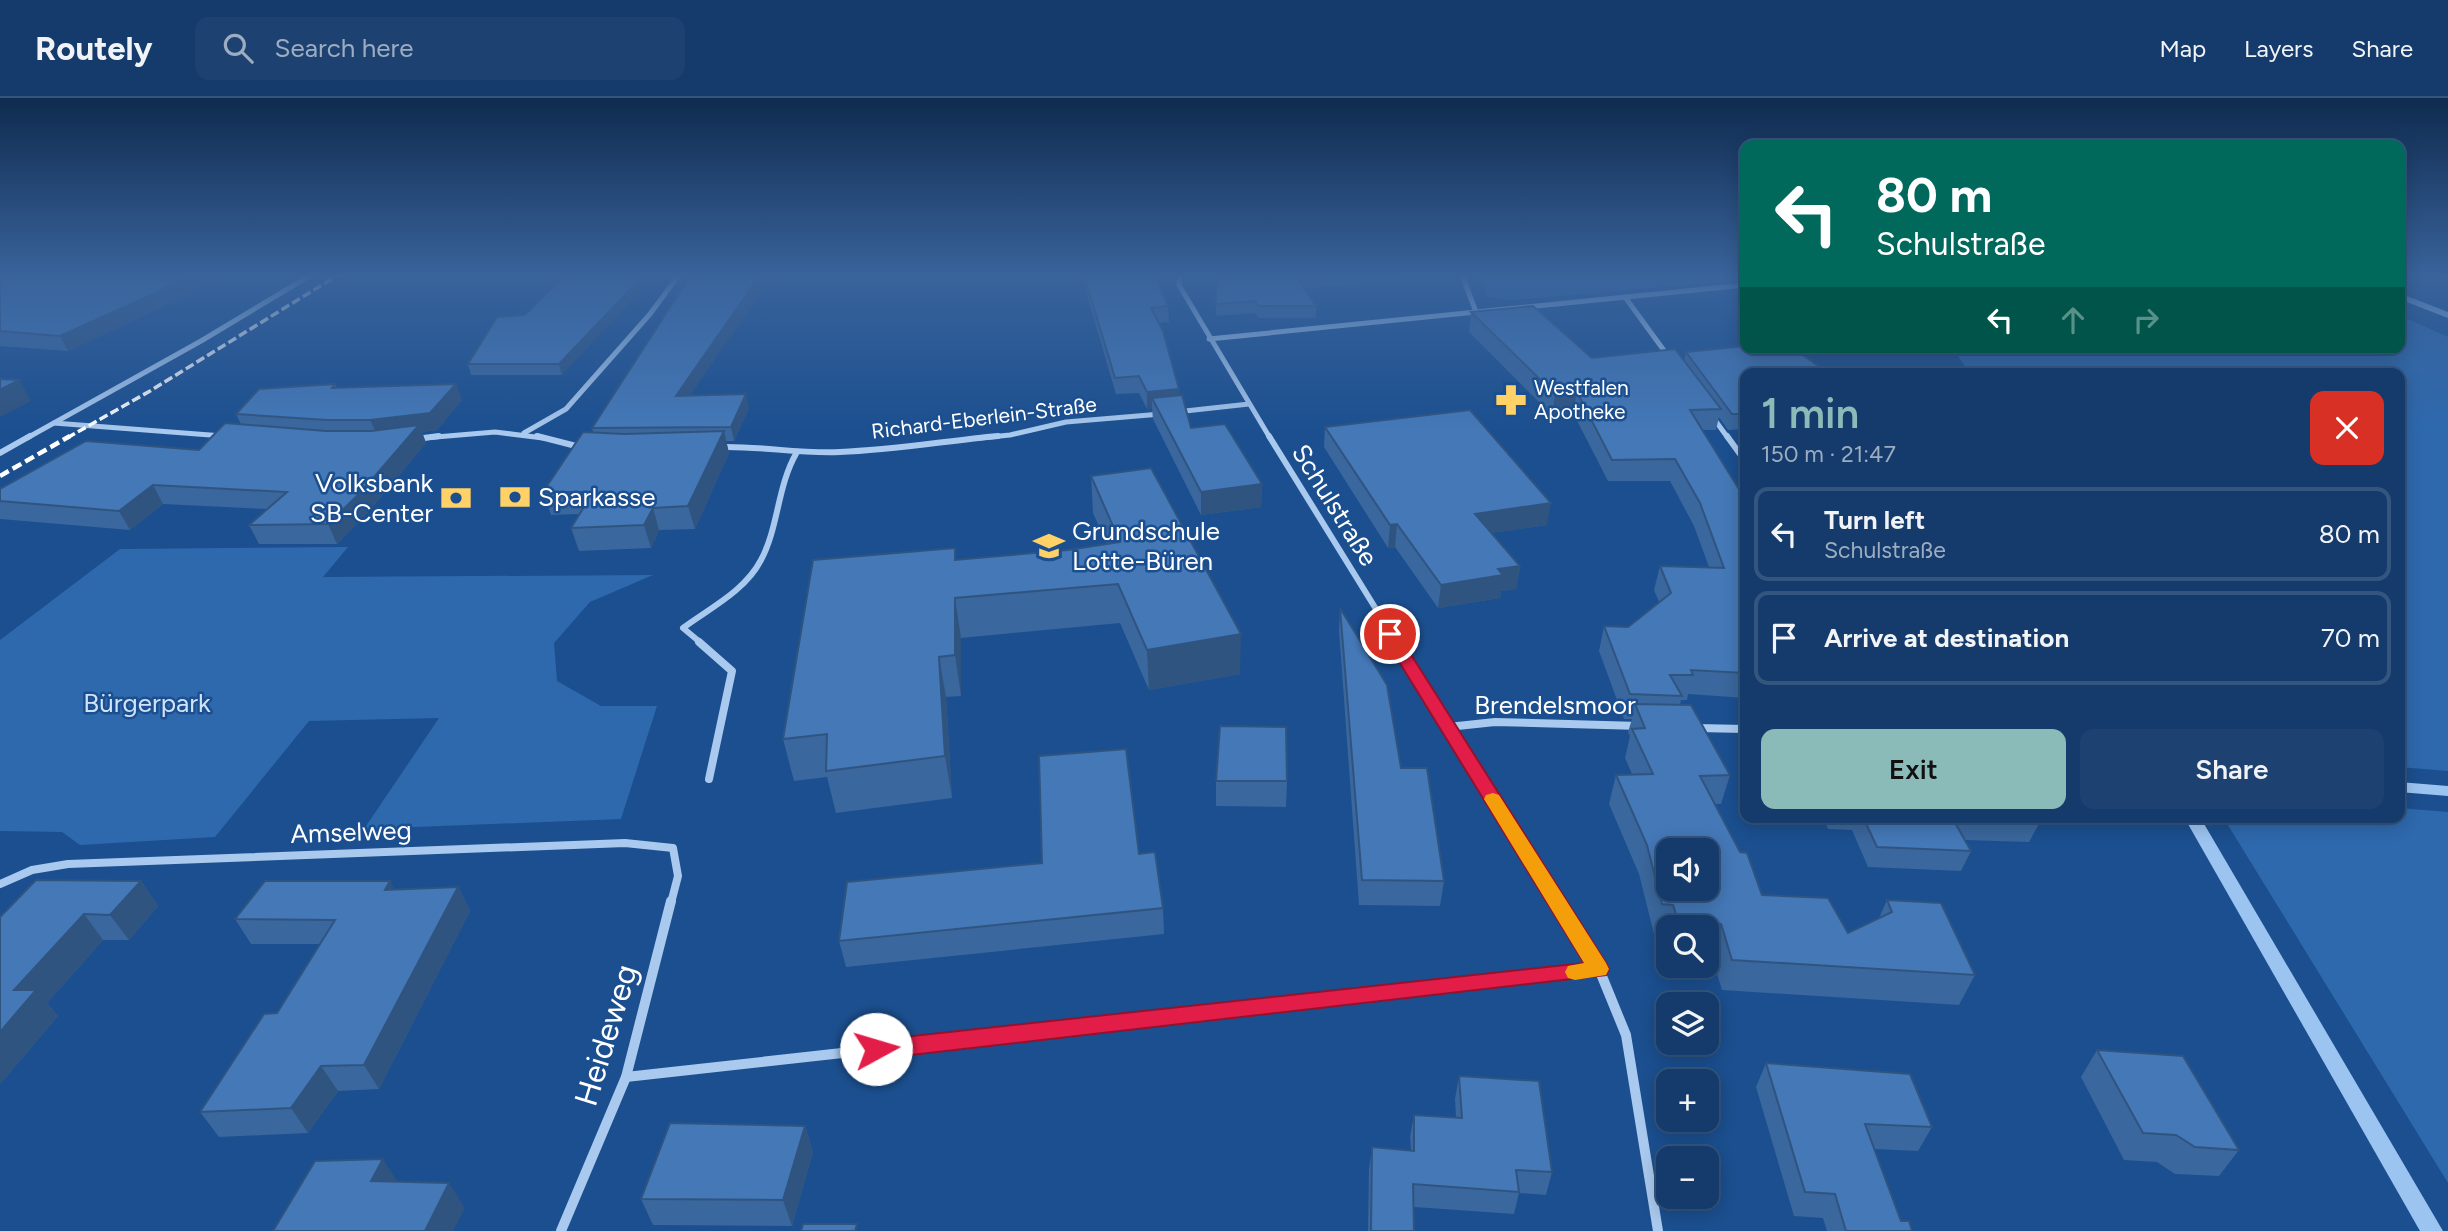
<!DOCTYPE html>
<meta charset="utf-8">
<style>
:root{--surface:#143b6b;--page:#1d4271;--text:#f1f3f6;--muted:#9dadc1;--line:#33557e;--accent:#8bbbb9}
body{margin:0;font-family:Figtree,sans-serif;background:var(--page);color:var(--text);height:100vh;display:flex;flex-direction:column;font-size:26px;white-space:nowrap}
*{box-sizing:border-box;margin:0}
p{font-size:23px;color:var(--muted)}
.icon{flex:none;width:38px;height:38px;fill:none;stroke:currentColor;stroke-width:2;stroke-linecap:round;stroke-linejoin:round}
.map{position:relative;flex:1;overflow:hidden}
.side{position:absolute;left:1740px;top:270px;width:665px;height:455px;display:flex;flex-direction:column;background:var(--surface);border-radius:14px;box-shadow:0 4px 18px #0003,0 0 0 2px var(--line)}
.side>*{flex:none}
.hud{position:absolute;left:1740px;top:42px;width:665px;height:214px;border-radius:14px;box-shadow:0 4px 18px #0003,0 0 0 2px var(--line);background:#00695c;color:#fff;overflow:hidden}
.fabs{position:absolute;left:1656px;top:740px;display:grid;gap:14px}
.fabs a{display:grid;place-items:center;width:63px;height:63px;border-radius:14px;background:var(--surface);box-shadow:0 4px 18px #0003,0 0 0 2px var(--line);font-size:35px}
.pin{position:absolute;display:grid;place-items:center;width:60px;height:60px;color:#fff;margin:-30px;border:4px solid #fff;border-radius:50%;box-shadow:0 2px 7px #0007}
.me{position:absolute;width:77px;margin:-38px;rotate:84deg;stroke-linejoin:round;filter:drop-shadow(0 0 5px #0008)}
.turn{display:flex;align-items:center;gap:24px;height:147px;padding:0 21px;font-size:32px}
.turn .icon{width:91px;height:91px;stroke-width:2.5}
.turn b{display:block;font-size:49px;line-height:60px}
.lanes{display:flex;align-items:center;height:66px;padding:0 21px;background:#0003;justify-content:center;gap:35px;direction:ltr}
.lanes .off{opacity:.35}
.round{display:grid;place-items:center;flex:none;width:74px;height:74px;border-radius:14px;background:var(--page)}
.headline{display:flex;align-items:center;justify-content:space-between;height:119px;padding:0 21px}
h1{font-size:42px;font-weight:600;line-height:52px;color:var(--accent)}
.action{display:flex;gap:14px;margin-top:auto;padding:14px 21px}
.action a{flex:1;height:80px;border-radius:14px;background:var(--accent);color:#111;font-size:28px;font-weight:600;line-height:80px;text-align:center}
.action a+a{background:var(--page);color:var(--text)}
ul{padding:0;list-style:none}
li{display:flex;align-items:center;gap:21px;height:94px;margin:0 14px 10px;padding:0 7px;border:4px solid var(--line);border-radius:14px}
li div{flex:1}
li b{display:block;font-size:26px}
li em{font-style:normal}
header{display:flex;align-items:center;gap:42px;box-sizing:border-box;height:98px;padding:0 35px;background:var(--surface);border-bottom:2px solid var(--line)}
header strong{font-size:33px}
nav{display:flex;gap:38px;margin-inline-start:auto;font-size:24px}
.search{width:490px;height:63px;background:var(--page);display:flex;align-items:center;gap:18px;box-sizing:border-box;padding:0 24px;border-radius:14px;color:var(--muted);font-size:26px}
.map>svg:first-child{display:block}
.green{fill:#2e69ad}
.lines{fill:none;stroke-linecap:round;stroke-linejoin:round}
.stream{fill:#9cc4f0;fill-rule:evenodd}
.street-far3{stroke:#a9c9ee;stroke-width:5}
.street-far2{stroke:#a9c9ee;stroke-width:6}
.street-far1{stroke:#a9c9ee;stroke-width:8}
.street{stroke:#a9c9ee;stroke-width:10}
.rail-far1{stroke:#fff;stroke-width:3.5;stroke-dasharray:9 3.5;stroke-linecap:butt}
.rail{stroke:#fff;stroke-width:4.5;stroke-dasharray:10 4.5;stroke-linecap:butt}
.wall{fill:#3a679d}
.shaded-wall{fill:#305480}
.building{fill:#4478b7;stroke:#305480;stroke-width:2;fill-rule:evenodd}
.route{fill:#e11d48;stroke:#92132f;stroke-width:2}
.slow{fill:#f59e0b}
.labels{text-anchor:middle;stroke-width:5;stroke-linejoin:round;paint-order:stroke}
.far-poi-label{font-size:21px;fill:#fff;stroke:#1b4f8f;text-anchor:start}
.far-street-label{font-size:21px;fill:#fff;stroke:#1b4f8f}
.poi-label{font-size:26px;fill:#fff;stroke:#1b4f8f;text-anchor:start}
.street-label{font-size:26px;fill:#fff;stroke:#1b4f8f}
.park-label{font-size:26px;fill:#cfe3fa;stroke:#1b4f8f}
.near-street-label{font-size:32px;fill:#fff;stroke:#1b4f8f}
</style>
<header>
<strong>Routely</strong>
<div class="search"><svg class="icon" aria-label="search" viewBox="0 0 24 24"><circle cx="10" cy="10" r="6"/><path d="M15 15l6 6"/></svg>Search here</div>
<nav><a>Map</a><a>Layers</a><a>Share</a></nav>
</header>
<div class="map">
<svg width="2448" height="1133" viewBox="0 0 2448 1133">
<rect width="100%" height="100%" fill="#1b4f8f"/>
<g class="green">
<polygon points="1479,177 1745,177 1745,182 1512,202 1487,199"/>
<polygon points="2399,217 2448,239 2448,673 2399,669 2399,275 1969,275 1953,250 2399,250"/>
<polygon points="348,449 323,479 653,477 590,504 554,545 557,583 601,608 657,608 621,721 364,731 439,620 309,623 215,739 80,747 62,734 0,733 0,542 120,451"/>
<polygon points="2399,710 2448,714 2448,1085 2223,719 2399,719"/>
</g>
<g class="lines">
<g class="stream">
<polygon points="2399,195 2448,214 2448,220 2399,201"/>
<polygon points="2399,684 2448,688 2448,698 2399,694"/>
<polygon points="2184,719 2200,719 2443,1133 2420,1133"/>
</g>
<g class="street-far3">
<polyline points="1180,177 1179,187 1270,340"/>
<polyline points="1462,177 1476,214"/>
<polyline points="1625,199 1668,258"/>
<polyline points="1209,241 1745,187"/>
<polyline points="1176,314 1249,306"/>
<polyline points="1712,318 1728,340"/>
<polyline points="54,325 223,338"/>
<polyline points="524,335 566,311 650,216 679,177"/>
<polyline points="27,340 201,243 311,177"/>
<polyline points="424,340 495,334 543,340"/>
<polyline points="980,340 1010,337 1066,324 1161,316"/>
</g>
<g class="street-far2">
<polyline points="537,338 580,349"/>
<polyline points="1269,338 1397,545"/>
<polyline points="1727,338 1745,363"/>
<polyline points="416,341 439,338"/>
<path d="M721,349c40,-1 79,7 119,5 53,-2 105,-11 158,-16"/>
<polyline points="0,355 30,338"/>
<path d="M701,545l-18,-15c27,-20 62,-37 78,-68 18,-34 16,-74 36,-108"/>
</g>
<g class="street-far1">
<polyline points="699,544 732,573 709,681"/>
<polyline points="1396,544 1558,805"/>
<polyline points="1448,629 1495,624 1640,628"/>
<polyline points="1697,630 1745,631"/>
<polyline points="0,786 32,772 68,766 625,745 673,750 678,778 671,805"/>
</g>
<g class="street">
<polyline points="1557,803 1599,871 1626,937 1658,1133"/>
<polyline points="626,979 1599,871"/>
<polyline points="561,1133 626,979 671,803"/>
</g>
<g class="rail-far1">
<polyline points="2444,177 2448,179"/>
<polyline points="67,340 150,293 338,177"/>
</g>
<polyline class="rail" points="0,378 70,338"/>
</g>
<g class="wall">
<polygon points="0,177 221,177 160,210 68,253 0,248"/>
<polygon points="565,177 562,277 471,277 468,266 525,217"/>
<polygon points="772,177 690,297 749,310 734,343 726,343 729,355 695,431 659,432 651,450 579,453 571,430 580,416 551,417 543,394 593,334 592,330"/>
<polygon points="1081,177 1155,177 1168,208 1169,224 1159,225 1179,297 1191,330 1262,386 1261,409 1201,417 1153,321 1152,310 1147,311 1139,295 1116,296"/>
<polygon points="1215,177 1400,177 1399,183 1304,190 1316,208 1316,220 1258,220 1255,215 1216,218"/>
<polygon points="1471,214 1592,260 1684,263 1686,254 1745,275 1745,331 1728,332 1719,319 1716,332 1702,332 1745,401 1745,600 1688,596 1687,602 1681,602 1680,607 1730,677 1721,706 1715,706 1762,797 1848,835 1879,820 1887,802 1975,877 1959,907 1722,892 1711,857 1706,856 1706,830 1668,830 1668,849 1664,837 1654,836 1639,776 1609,706 1616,677 1632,676 1625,660 1630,638 1628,634 1632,621 1624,621 1599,553 1604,528 1628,529 1659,504 1654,492 1660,468 1709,469 1694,428 1670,383 1608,383 1573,315 1552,317 1469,234"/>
<polygon points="335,286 337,290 462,302 437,332 422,334 426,345 370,412 337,446 259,446 249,427 267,411 163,406 130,432 0,421 0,391 199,352 241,326 236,316"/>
<polygon points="1325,329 1547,427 1491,435 1520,468 1516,491 1501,493 1500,500 1438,510 1395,449 1388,450 1324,349"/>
<polygon points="1091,378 1240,576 1149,592 1120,525 961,540 961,598 946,599 952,700 836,715 827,679 794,683 783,641 957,462 1068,452 1107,446 1093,415"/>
<polygon points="1340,510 1444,783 1440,808 1359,807 1339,533"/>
<polygon points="1216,683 1287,683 1286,709 1216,708"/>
<polygon points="1823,719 2036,719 2040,724 2029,744 1965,742 1971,753 1961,773 1868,769 1852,732 1828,731"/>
<polygon points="1139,756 1163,810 1164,836 846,869 839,843"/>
<polygon points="141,783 158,808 129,842 103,842 47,905 58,918 0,986 0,819"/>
<polygon points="458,789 470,813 379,991 338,993 308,1035 219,1039 200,1014 277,915 320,846 251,846 235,821 395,791"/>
<polygon points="2097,952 2239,1052 2219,1078 2175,1076 2157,1064 2124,1062 2081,979"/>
<polygon points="1766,965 1932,1029 1918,1053 1874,1051 1901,1123 1912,1133 1827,1133 1823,1120 1794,1118 1756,989"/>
<polygon points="1459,978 1552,1074 1546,1097 1519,1095 1514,1116 1414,1109 1414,1133 1368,1133 1369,1071 1372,1049 1411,1053 1410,1039 1414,1017 1456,1020 1455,1001"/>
<polygon points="805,1028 813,1054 792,1128 653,1127 641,1101"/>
</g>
<g class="shaded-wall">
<polygon points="189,177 221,177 160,210 68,253 60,238"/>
<polygon points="644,177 655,177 562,277 559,266"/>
<polygon points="760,177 772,177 680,312 676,298"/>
<polygon points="19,282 31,303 0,319 0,292"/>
<polygon points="456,286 462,302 437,332 422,334 426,345 370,412 337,446 328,426 378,339 370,322"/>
<polygon points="1179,291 1179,308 1152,300 1152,310 1147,311 1147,294"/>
<polygon points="1577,294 1573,315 1552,317 1555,296"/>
<polygon points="746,296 749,310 734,343 731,329"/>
<polygon points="724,333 729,355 695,431 688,408"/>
<polygon points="1262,386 1261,409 1201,417 1201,394"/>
<polygon points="153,387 163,406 130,432 119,413"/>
<polygon points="1551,405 1547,427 1472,438 1475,416"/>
<polygon points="653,410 659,432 651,450 644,427"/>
<polygon points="1397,426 1395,449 1388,450 1390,427"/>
<polygon points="1520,468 1516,491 1501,493 1500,500 1438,510 1441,487 1498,471"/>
<polygon points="955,500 961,540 961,598 955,557"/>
<polygon points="1241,536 1240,576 1149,592 1147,552"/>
<polygon points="939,559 946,599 952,700 945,658"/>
<polygon points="141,783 158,808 129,842 110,817"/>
<polygon points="390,783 403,807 385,792"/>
<polygon points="458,789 470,813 379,991 364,967"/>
<polygon points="84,816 103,842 47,905 58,918 0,986 0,934 14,892"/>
<polygon points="321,968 338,993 308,1035 291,1010"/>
<polygon points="805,1028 813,1054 792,1128 783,1102"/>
<polygon points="383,1061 399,1086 371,1083"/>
<polygon points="449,1085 465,1110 453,1133 425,1133"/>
</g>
<g class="building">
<polygon points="71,177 189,177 153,196 60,238 0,233 0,178"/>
<polygon points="565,177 644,177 559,266 468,266 497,219 525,217"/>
<polygon points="691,177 760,177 676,298 746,296 731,329 592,330"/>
<polygon points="1084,177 1155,177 1168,208 1151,210 1163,233 1179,291 1147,294 1139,278 1115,280"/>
<polygon points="1216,177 1332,177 1297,179 1316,208 1258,208 1255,203 1216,206"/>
<polygon points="1533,208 1592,260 1675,251 1721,311 1690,312 1745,401 1745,575 1691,572 1693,577 1670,577 1682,598 1630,596 1604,528 1628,529 1671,495 1660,468 1724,470 1700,405 1675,361 1612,362 1577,294 1555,296 1471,214"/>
<polygon points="1745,248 1745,250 1793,250 1828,275 1745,275 1745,316 1732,316 1686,254"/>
<polygon points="0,281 19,282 0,292"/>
<polygon points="335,286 332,290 456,286 430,315 370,322 327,322 236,316 259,291"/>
<polygon points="1182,297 1191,330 1225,326 1262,386 1201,394 1152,300"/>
<polygon points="1470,312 1551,405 1475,416 1520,468 1498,471 1503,477 1441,487 1397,426 1390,427 1325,329"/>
<polygon points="225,325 326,333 371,333 419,327 362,393 328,426 249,427 287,394 153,387 119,413 0,403 0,391 86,343 199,352"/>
<polygon points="724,333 688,408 653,410 644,427 571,430 587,404 583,404 589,394 543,394 583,334 624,336"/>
<polygon points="1151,370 1241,536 1147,552 1118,486 955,500 955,557 939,559 945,658 826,673 827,636 783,641 813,462 955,450 955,462 1068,452 1120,444 1091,378"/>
<polygon points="1340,510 1387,587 1401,670 1427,670 1444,783 1362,782"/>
<path d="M1635,606l56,1 39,70 -30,1 40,76 7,1 15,42 66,3 20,35 44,-21 -5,-12 54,3 34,72 -243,-15 -11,-36 -42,-1 -6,-18 -11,-1 -15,-59 -31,-70 37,-1 -21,-45 13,-1zM1668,752h38v39h-38z"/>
<polygon points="1220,628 1286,629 1287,683 1216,683"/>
<polygon points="1126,651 1139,756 1155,754 1163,810 839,843 847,784 1042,765 1039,658"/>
<polygon points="1863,719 2036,719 2040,724 1953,721 1971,753 1877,749"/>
<polygon points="36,782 141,783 110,817 84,816 14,892 36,892 0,934 0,819"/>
<polygon points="265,783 390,783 385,792 458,789 364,967 321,968 291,1010 200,1014 264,916 277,915 335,822 235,821"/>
<polygon points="2097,952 2183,958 2239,1052 2195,1049 2176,1037 2143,1035"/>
<polygon points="1766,965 1910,976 1932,1029 1865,1026 1901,1123 1909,1123 1912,1133 1846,1133 1835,1096 1805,1094"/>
<polygon points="1459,978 1539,983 1552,1074 1516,1072 1519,1094 1413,1086 1414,1133 1371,1133 1372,1049 1414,1053 1414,1017 1462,1020"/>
<polygon points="670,1025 805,1028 783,1102 641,1101"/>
<polygon points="383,1061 371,1083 449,1085 425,1133 273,1133 315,1063"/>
<polygon points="803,1126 857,1126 855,1133 801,1133"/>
</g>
<linearGradient id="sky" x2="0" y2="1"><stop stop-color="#0f2b4f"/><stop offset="0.53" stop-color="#39639b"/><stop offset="1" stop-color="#39639b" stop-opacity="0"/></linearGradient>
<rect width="2448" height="335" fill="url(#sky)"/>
<polygon class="route" points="1390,531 1398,536 1606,865 1609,871 1606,877 876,961 868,958 865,951 868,945 876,942 1584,865 1382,536"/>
<polygon class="slow" points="1493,695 1499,697 1606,865 1609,871 1606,877 1575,882 1568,880 1565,874 1568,868 1584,865 1484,701 1486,697"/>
<defs>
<symbol id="pharmacy-bare" viewBox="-9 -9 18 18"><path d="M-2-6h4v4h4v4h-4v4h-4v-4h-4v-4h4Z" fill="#ffd166" stroke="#1b4f8f" stroke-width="2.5" paint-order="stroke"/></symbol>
<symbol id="bank-bare" viewBox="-9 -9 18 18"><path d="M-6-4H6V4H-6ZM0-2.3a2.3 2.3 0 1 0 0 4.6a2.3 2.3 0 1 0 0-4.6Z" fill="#ffd166" stroke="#1b4f8f" stroke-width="2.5" paint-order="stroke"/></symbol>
<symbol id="school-bare" viewBox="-9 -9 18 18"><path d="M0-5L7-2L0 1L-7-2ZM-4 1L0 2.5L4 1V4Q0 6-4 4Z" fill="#ffd166" stroke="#1b4f8f" stroke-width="2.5" paint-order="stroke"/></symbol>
</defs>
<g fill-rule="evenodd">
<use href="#pharmacy-bare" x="1489" y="280" width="44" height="44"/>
<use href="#bank-bare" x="493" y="377" width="44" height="44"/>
<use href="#bank-bare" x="434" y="378" width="44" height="44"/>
<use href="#school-bare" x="1027" y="426" width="44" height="44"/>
</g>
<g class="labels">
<g class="far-poi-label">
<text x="1534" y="297">Westfalen<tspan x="1534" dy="24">Apotheke</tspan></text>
</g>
<g class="far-street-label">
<text transform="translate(984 320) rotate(-7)" y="7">Richard-Eberlein-Straße</text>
</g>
<g class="poi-label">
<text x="433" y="394" text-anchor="end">Volksbank<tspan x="433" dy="30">SB-Center</tspan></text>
<text x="538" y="408">Sparkasse</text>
<text x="1072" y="442">Grundschule<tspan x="1072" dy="30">Lotte-Büren</tspan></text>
</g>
<g class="street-label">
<text transform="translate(1335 407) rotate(58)" y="9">Schulstraße</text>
<text x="1555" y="616">Brendelsmoor</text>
<text transform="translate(351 734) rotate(-2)" y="9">Amselweg</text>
</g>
<g class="park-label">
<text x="147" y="614">Bürgerpark</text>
</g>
<g class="near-street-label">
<text transform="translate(606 937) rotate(-73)" y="11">Heideweg</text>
</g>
</g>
</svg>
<div class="fabs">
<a><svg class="icon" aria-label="sound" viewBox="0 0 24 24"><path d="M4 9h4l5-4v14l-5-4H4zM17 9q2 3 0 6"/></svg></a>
<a><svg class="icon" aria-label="search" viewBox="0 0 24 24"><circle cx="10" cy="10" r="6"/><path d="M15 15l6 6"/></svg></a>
<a><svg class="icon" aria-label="layers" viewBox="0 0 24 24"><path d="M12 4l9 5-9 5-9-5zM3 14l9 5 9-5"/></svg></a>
<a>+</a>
<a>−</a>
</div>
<div class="pin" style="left:1390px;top:536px;background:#d93025"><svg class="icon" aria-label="arrive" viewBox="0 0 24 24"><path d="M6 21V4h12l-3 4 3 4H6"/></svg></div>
<svg class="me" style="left:876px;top:951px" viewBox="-20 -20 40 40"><circle r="19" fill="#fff"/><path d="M0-13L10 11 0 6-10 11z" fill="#e11d48"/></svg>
<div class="hud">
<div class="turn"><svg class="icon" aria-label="left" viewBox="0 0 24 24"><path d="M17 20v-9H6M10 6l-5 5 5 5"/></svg><div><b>80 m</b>Schulstraße</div></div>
<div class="lanes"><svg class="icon" aria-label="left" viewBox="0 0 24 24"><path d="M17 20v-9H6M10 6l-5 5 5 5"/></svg><svg class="icon off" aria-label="ahead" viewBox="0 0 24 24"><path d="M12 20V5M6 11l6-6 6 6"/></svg><svg class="icon off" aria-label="right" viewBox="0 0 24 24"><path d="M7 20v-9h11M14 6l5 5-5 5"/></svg></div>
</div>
<section class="side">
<div class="headline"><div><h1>1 min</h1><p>150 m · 21:47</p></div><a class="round" style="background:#d93025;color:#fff"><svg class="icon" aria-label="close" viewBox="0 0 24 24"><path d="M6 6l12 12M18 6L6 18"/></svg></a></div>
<ul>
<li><svg class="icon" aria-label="left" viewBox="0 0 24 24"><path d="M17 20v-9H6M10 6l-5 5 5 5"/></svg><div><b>Turn left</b><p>Schulstraße</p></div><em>80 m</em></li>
<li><svg class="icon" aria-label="arrive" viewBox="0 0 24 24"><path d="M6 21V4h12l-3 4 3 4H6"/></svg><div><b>Arrive at destination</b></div><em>70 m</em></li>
</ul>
<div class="action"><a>Exit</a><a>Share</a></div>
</section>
</div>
